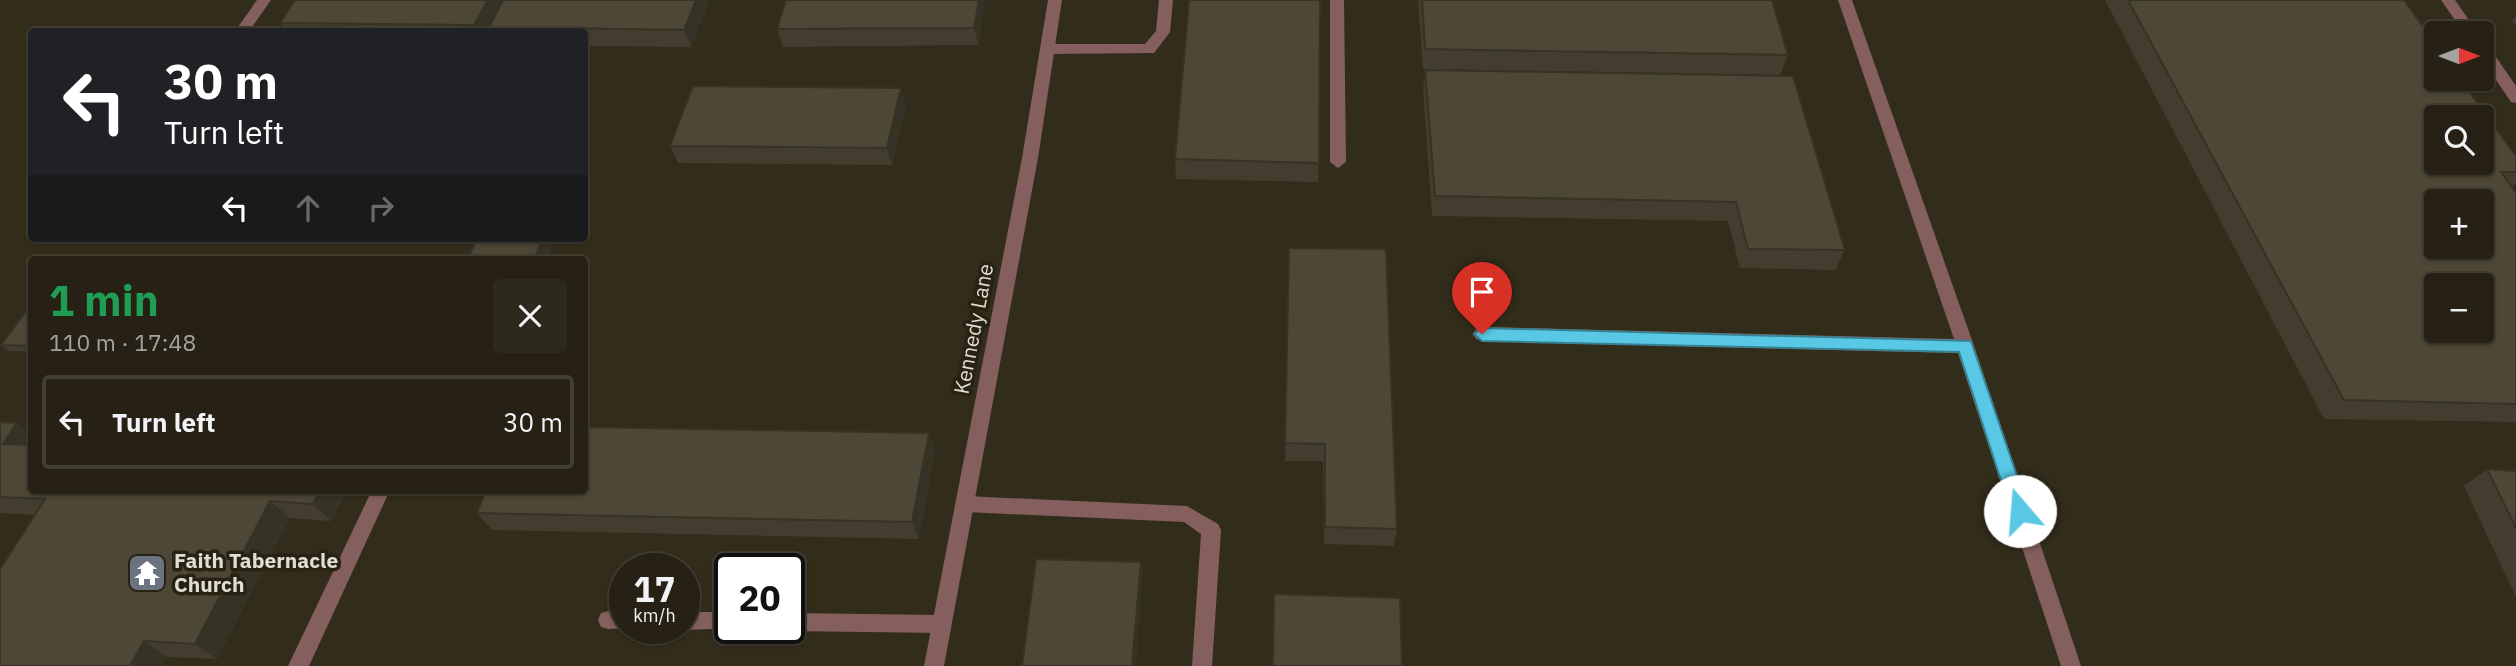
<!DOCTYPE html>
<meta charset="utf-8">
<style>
:root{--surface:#262114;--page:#2e291d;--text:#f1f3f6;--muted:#a4a3a0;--line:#423e34}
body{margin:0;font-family:"IBM Plex Sans",sans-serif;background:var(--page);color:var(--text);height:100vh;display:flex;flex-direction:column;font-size:26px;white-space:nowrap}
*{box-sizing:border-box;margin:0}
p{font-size:23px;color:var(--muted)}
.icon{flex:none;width:38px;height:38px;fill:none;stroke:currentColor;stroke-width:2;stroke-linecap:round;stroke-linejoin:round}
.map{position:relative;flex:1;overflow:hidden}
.drawer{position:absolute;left:28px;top:256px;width:560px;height:238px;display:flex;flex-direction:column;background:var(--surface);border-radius:7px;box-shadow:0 2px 5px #0004,0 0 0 2px var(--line)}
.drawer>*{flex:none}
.top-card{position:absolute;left:28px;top:28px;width:560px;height:214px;border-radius:7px;box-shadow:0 2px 5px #0004,0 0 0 2px var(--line);background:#202124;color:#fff;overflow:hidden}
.needle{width:46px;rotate:90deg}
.tools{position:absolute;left:2424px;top:21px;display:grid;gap:14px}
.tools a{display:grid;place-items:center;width:70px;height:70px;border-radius:7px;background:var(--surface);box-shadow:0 2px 5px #0004,0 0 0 2px var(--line);font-size:35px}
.speed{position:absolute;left:609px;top:553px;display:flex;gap:14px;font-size:35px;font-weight:700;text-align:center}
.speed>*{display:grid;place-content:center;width:91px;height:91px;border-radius:50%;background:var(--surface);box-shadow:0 2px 5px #0004,0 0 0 2px var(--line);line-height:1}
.speed small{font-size:18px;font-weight:400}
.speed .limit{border:4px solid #111;border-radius:10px;background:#fff;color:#111}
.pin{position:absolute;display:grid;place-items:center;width:60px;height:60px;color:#fff;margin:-72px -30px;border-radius:50% 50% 50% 0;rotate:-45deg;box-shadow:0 0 7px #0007}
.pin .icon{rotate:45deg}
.me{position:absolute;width:77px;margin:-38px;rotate:342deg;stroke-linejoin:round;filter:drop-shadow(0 0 5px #0008)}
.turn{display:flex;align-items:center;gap:24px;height:147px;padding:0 21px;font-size:32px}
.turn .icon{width:91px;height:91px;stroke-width:2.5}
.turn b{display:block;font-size:49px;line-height:60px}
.lanes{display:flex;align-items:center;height:66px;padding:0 21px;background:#0003;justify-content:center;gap:35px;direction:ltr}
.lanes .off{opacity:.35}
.round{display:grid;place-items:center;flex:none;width:74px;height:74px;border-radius:7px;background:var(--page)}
.headline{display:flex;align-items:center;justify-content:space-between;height:119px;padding:0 21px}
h1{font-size:42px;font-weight:700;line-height:52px;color:#1e9e55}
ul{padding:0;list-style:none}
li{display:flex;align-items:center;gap:21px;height:94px;margin:0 14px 10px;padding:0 7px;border:4px solid var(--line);border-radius:7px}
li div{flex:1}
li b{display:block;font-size:26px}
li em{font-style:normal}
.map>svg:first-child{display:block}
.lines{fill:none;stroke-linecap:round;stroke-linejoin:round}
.lane{fill:#845f5e;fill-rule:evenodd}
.street{fill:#845f5e;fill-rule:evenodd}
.wall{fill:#423d2e}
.shaded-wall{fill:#363226}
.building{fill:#4d4736;stroke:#363226;stroke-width:2;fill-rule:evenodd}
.route{fill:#58c8e4;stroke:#398294;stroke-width:2}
.labels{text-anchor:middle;stroke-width:7;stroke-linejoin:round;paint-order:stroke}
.street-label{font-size:21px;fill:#e1ddd3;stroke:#282212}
.poi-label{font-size:21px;font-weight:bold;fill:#e1ddd3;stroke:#282212;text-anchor:start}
</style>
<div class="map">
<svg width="2516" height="666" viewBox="0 0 2516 666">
<rect width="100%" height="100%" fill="#322c1b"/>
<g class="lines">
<g class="lane">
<polygon points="257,0 271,0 250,30 240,30 238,27"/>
<polygon points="1159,0 1173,0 1170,32 1154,53 1047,54 1040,49 1047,44 1145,44 1156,31"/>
<polygon points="1330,0 1344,0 1346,162 1338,168 1330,162"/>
<polygon points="1838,0 1852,0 1974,346 2081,666 2061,666 1958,353 1482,341 1476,339 1473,334 1476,329 1482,327 1954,339"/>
<polygon points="2441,0 2455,0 2478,33 2464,33"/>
<polygon points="2482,43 2487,44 2516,86 2516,103 2511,102 2482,59"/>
<polygon points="372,490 390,490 309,666 288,666"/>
<polygon points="965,496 1187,506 1218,524 1221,530 1212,666 1192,666 1201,534 1184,522 965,512 958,510 955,504 958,498"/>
<polygon points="608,611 625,611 625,628 628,628 608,629 601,627 598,620 601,613"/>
<polygon points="684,612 730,612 730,628 735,628 684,630 679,628 684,628"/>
<polygon points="789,613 941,615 948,617 951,624 948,631 941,633 789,631 782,628 789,628"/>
</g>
<polygon class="street" points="1048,0 1062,0 1038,158 944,666 924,666 1022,158"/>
</g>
<g class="wall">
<polygon points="710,0 691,47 584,46 584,32 491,32 491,30 490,32 286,32 280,23"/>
<polygon points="786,0 985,0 978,45 783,47 777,29"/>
<polygon points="1418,0 1772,0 1788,55 1780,75 1423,69"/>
<polygon points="2105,0 2404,0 2516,156 2516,183 2512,187 2516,193 2516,422 2324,419"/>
<polygon points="2516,16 2516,26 2512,21"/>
<polygon points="1425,70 1793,76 1845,250 1835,270 1740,268 1728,221 1432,216 1423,90"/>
<polygon points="906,105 892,165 678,163 670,146"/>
<polygon points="1175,159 1319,163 1318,182 1176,179"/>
<polygon points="1289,248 1397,529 1394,546 1324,544 1323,461 1285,461"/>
<polygon points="32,303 32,352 9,351 1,345"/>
<polygon points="0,422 17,423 32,434 32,490 347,490 331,521 290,518 217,659 167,657 162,666 35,515 0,513"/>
<polygon points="929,433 935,451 919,539 492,530 477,513"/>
<polygon points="2487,469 2516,471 2516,595 2515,595 2464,486"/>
</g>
<g class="shaded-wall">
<polygon points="488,0 507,0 489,27 491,30 490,32 477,32 474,25"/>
<polygon points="696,0 710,0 691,47 684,30"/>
<polygon points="979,0 985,0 978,45 974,28"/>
<polygon points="901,88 906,105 892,165 887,148"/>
<polygon points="543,238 545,238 552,248 547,259 534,259"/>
<polygon points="17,423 32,434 32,455 3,444"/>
<polygon points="929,433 935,451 919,539 912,522"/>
<polygon points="320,490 347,490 331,521 313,504"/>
<polygon points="270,501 290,518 217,659 195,644"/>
<polygon points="1141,562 1143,576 1136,666 1132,666"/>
<polygon points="144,641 167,657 162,666 130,666"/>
</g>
<g class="building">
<polygon points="295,0 488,0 474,25 280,23"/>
<polygon points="503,0 696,0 684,30 489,27"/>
<polygon points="786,0 979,0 974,28 777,29"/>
<polygon points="1189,0 1320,0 1319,163 1175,159"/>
<polygon points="1422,0 1772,0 1788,55 1425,49"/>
<path d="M2128,0h276l32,45v34h24l56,77v16h-15l15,21v211l-172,-4zM2436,117h46v46h-46zM2436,201h46v46h-46zM2436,285h46v46h-46z"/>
<polygon points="1425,70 1793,76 1845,250 1748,249 1736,202 1435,196"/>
<polygon points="693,86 901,88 887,148 670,146"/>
<polygon points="477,238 543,238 534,259 468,259"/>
<polygon points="1289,248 1386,249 1397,529 1325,527 1325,444 1285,443"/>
<polygon points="32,303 32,346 1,345"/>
<polygon points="0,422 17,423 3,444 32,445 32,490 320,490 313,504 270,501 195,644 144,641 130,666 0,666 0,569 45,499 0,497"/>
<polygon points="584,427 929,433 912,522 477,513 486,490 584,490"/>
<polygon points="2487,469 2516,471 2516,528"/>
<polygon points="1036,559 1141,562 1132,666 1022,666"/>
<polygon points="1274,594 1400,598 1402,666 1273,666"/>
</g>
<polygon class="route" points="1482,328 1971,341 2029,511 2026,516 2020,519 2014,516 2011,511 1959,352 1482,341 1474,334"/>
<defs>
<symbol id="temple-square" viewBox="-11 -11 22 22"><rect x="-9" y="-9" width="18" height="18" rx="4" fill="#6b7280" stroke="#282212"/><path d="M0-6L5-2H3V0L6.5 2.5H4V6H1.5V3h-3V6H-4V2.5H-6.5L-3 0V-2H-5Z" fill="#fff"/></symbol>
</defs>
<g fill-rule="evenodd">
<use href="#temple-square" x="125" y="551" width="44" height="44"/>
</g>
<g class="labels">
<g class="street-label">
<text transform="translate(974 329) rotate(-79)" y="7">Kennedy Lane</text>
</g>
<g class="poi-label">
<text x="174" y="568">Faith Tabernacle<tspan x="174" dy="24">Church</tspan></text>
</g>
</g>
</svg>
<div class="tools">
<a><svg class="needle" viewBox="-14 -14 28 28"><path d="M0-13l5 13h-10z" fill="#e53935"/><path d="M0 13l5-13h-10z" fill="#a4a3a0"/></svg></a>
<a><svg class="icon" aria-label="search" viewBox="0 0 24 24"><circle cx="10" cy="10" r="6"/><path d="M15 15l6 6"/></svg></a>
<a>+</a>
<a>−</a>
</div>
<div class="speed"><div>17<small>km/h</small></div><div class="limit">20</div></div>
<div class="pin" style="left:1482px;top:334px;background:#d93025"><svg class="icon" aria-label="arrive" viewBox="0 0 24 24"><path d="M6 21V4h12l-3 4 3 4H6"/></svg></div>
<svg class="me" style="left:2020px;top:511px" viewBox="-20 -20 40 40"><circle r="19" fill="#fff"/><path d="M0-13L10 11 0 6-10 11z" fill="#58c8e4"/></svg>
<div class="top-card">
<div class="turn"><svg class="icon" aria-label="left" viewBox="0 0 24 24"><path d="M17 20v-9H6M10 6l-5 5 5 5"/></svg><div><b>30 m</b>Turn left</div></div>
<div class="lanes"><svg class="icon" aria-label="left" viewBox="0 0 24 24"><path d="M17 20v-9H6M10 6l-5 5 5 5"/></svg><svg class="icon off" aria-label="ahead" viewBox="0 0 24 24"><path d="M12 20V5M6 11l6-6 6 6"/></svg><svg class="icon off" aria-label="right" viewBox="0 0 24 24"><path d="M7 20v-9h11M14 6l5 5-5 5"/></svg></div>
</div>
<section class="drawer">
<div class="headline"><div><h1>1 min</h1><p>110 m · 17:48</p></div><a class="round"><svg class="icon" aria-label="close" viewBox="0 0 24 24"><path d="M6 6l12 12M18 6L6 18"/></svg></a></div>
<ul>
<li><svg class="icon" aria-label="left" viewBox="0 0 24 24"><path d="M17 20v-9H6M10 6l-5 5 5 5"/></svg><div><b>Turn left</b></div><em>30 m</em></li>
</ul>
</section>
</div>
